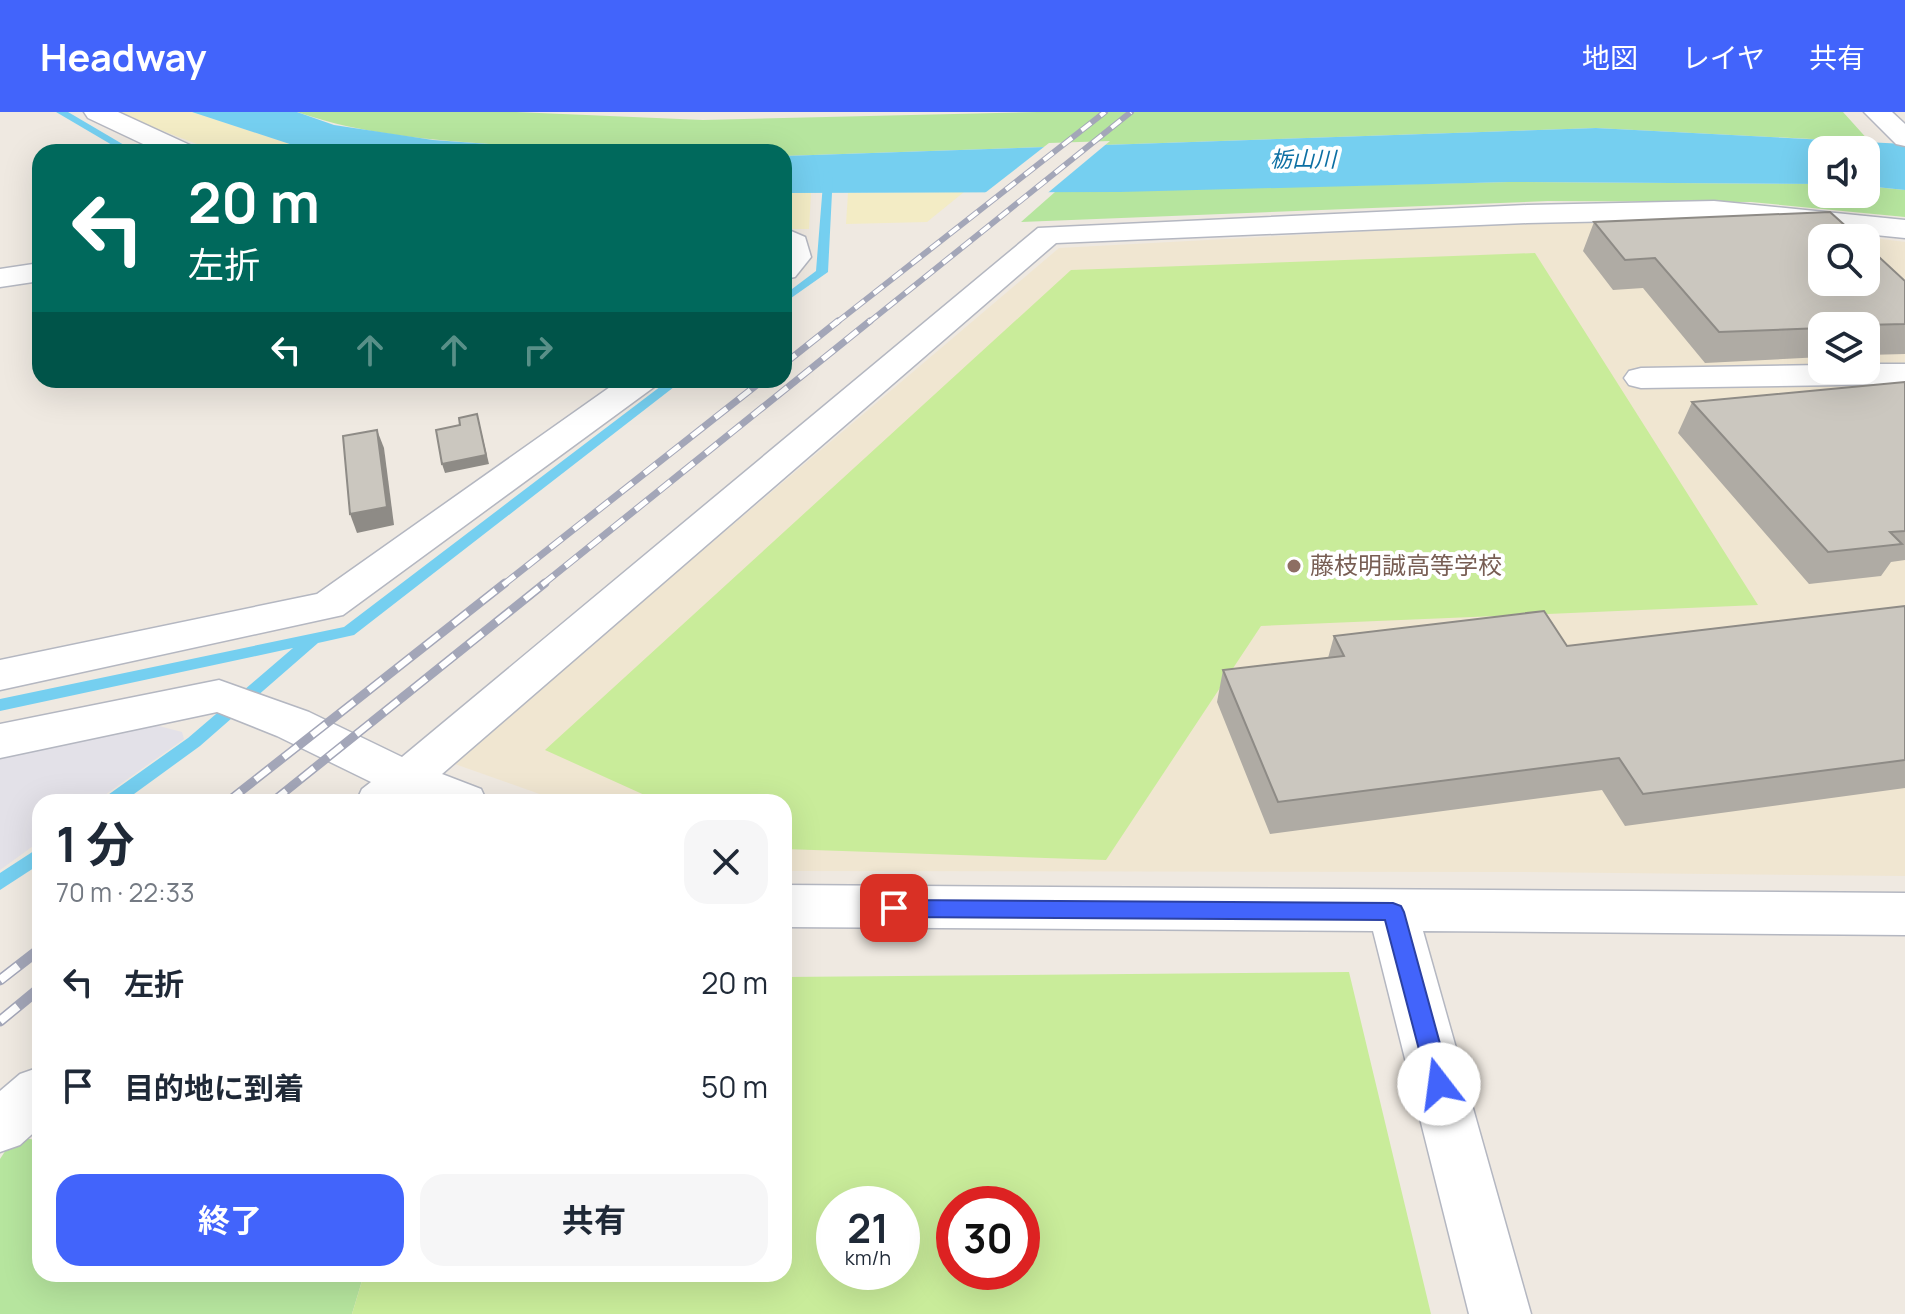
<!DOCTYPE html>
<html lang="ja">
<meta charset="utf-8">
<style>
:root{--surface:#fff;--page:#f6f6f7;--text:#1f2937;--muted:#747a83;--accent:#4264fb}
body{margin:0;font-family:Manrope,"Noto Sans JP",sans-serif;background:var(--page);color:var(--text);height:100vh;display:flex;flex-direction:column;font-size:30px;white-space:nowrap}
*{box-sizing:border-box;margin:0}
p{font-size:26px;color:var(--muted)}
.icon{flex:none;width:44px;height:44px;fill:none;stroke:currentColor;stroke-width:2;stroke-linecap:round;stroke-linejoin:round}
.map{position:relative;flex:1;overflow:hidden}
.side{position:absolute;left:32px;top:682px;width:760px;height:488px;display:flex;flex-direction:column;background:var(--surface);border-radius:24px;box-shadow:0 8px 32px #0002}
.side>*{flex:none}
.banner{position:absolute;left:32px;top:32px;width:760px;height:244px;border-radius:24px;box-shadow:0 8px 32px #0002;background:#00695c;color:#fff;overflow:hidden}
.buttons{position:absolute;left:1808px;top:24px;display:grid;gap:16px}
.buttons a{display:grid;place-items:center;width:72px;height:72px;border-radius:16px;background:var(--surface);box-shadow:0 8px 32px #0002;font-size:40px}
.speed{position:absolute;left:816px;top:1074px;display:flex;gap:16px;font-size:40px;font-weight:700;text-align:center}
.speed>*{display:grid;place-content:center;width:104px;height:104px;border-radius:50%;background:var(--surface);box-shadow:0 8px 32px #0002;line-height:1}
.speed small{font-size:20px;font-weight:400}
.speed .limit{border:12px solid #d22;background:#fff;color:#111}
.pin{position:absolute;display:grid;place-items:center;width:68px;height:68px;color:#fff;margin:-34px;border-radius:16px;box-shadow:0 4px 12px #0006}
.me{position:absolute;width:88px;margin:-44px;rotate:345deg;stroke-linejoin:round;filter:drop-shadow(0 0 6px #0008)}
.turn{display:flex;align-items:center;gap:28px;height:168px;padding:0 24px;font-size:36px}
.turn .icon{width:104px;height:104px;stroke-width:2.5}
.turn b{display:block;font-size:56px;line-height:68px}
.lanes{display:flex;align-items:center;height:76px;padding:0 24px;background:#0003;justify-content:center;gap:40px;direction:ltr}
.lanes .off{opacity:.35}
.round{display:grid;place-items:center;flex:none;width:84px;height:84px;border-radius:24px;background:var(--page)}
.headline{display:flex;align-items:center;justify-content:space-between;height:136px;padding:0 24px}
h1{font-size:48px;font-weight:700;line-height:60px}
.button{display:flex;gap:16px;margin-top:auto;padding:16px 24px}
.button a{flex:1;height:92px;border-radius:24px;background:var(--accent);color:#fff;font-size:32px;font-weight:700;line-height:92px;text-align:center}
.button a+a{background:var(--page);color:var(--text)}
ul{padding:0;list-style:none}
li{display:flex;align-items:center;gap:24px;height:104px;padding:0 24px}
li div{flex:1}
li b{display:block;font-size:30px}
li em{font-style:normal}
header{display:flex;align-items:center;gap:48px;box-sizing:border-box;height:112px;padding:0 40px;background:var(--accent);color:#fff}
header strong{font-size:38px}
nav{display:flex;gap:44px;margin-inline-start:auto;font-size:28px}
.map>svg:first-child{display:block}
.industrial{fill:#e3e1e8}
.education{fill:#f0e6d1;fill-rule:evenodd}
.green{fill:#b6e59e}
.sand{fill:#f3ecc5}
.pitch{fill:#c9ec9a;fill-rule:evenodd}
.water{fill:#75cff0}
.pier{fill:#efe9e1}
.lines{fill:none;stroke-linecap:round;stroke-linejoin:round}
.stream{fill:#75cff0;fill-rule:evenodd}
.minor-casing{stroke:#b4b7c1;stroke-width:3}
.minor{fill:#fff;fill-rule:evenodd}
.rail-far3-casing{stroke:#a3a6b8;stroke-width:6}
.rail-far2-casing{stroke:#a3a6b8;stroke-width:7}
.rail-far1-casing{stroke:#a3a6b8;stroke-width:9}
.rail-casing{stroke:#a3a6b8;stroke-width:11}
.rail-far3{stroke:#fff;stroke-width:4;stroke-dasharray:12;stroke-linecap:butt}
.rail-far2{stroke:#fff;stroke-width:5;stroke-dasharray:15;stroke-linecap:butt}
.rail-far1{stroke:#fff;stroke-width:6;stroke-dasharray:18;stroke-linecap:butt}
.rail{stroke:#fff;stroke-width:8;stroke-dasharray:23;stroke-linecap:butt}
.wall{fill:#afaba4}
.shaded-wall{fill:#8e8b86}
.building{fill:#cbc7bf;stroke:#8e8b86;stroke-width:2}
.route{fill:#4264fb;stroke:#2b41a3;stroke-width:2}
.education-dot{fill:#8d6e63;stroke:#fff;stroke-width:3}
.labels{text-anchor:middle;stroke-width:8;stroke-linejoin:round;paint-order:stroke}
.far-water-label{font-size:22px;font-style:italic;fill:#0d6fa3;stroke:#fff}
.education-label{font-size:24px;fill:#785e54;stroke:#fff;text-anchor:start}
</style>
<header>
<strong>Headway</strong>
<nav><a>地図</a><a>レイヤ</a><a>共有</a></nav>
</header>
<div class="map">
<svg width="1905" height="1202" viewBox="0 0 1905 1202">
<rect width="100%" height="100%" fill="#efe9e1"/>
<polygon class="industrial" points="151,612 182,620 184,627 95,690 40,690 40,729 0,758 0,647"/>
<path class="education" d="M1698,108l82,6 125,16v634l-382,-4 -739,-1v-69h-222l-110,-39 607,-515 463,-25zM1822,126h44v44h-44zM1822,214h44v44h-44z"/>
<g class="green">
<path d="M297,0h219l187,8 335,-8h805l27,30 -274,-14 -812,28v-4c-94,0 -188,0 -282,-7 -69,-5 -139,-10 -205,-33z"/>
<polygon points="1509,70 1822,72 1822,82 1866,82 1866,74 1905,78 1905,105 1751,90 1548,89 1021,110 1055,80"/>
<polygon points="15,1024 40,1029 40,1162 364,1162 352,1202 0,1202 0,1047"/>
</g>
<g class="sand">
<polygon points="113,0 192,0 314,40 218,40"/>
<polygon points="964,80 927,110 846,112 848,81"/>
<polygon points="784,81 811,81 809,117 784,117"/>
</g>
<g class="pitch">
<polygon points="1535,141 1758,493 1261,514 1106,748 784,737 784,690 660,690 545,638 1071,158"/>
<path d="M1349,860l82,342h-1079l12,-40h420v-297zM834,1092h68v68h-68zM954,1092h68v68h-68z"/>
</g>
<g class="water">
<polygon points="192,0 297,0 334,13 433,28 602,40 314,40"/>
<polygon points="1596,16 1905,32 1905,78 1866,74 1866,38 1822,38 1822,72 1509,70 1120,80 784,81 784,44"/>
</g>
<polygon class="pier" points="1110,29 1044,84 981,84 1049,31"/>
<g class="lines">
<g class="stream">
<polygon points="56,0 68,0 136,40 124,40"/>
<polygon points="824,59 833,61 828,160 784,191 784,183 816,159"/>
<polygon points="669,268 683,268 354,523 318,531 200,634 123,690 103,690 105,685 188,626 293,536 0,599 0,587 344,515"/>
<polygon points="40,735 40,752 0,778 0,761"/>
</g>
<defs>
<g id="minor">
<polygon points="84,0 118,0 192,34 196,40 160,40 88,6"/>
<polygon points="1864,0 1892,0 1905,12 1905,34 1896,32"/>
<polygon points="1714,89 1905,108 1905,126 1714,107 1527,111 1056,131 442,662 481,677 487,690 356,690 362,677 371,670 277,624 217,600 0,646 0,612 219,568 309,600 402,645 1038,116 1527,93"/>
<polygon points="784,116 805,125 811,145 795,165 784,167"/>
<polygon points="40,151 40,169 0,175 0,157"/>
<polygon points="1866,252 1905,252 1905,272 1641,276 1629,273 1624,266 1629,259 1641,256 1822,253 1822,258 1866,258"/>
<polygon points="620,268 659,268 654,275 343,503 0,578 0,548 317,482"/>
<polygon points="784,773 1905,781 1905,823 1423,819 1531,1202 1469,1202 1373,819 784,815"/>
<polygon points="40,955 40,1015 20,1033 0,1040 0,979 20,962"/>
</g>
</defs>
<use href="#minor" class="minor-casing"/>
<use href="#minor" class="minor"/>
<defs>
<g id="rail-far3">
<polyline points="836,211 1105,0"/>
<polyline points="868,211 1131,0"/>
</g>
<g id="rail-far2">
<polyline points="784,252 838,209"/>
<polyline points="503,473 763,268"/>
<polyline points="542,473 870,209"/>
</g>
<g id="rail-far1">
<polyline points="227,690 505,471"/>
<polyline points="272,690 545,471"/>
</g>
<g id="rail">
<polyline points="0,868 40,837"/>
<polyline points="0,909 40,876"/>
</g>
</defs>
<use href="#rail-far3" class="rail-far3-casing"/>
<use href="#rail-far2" class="rail-far2-casing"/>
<use href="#rail-far1" class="rail-far1-casing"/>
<use href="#rail" class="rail-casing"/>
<use href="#rail-far3" class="rail-far3"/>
<use href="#rail-far2" class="rail-far2"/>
<use href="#rail-far1" class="rail-far1"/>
<use href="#rail" class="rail"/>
</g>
<g class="wall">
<polygon points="1594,110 1905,169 1905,242 1866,243 1866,214 1822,214 1822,245 1705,251 1643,176 1613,178 1583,139"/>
<polygon points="1905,270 1905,448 1891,450 1881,464 1809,472 1678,321 1692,290"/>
<polygon points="1905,494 1905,676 1625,714 1602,678 1270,722 1217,590 1223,558 1328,546 1334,524 1567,534"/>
</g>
<g class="shaded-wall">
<polygon points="477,302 489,352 445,361 442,352"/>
<polygon points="377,318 384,336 394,413 357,421 350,402"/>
</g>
<g class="building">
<polygon points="1830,100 1859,126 1822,126 1822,170 1866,170 1866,133 1905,169 1905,212 1822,214 1822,216 1719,220 1655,146 1625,148 1594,110"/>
<polygon points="1905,270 1905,419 1890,420 1902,432 1828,440 1692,290"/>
<polygon points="477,302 486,343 442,352 436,318 460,313 459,306"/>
<polygon points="377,318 387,395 350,402 343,324"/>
<polygon points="1905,494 1905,648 1643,682 1619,646 1278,690 1223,558 1344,544 1334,524 1544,499 1567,534"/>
</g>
<polygon class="route" points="894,788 1393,791 1401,794 1404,800 1451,972 1447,980 1439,983 1431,980 1428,972 1385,808 894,805 886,802 883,796 886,790"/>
<circle class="education-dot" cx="1294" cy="454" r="8"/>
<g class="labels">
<g class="far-water-label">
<text x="1303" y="55">栃山川</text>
</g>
<g class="education-label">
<text x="1310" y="462">藤枝明誠高等学校</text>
</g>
</g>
</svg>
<div class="buttons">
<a><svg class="icon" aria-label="sound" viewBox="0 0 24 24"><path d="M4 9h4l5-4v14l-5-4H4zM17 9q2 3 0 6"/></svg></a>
<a><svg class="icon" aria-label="search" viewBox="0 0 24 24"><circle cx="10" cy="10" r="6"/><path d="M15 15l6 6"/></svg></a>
<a><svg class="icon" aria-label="layers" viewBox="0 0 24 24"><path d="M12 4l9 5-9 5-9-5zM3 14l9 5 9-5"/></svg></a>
</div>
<div class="speed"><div>21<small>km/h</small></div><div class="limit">30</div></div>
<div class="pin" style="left:894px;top:796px;background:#d93025"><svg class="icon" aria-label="arrive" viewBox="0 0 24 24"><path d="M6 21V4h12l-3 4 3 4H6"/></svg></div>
<svg class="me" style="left:1439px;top:972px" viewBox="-20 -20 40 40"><circle r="19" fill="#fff"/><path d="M0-13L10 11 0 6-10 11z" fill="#4264fb"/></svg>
<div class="banner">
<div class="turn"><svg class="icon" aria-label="left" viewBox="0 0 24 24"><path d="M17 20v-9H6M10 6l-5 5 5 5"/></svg><div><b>20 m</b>左折</div></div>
<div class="lanes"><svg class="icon" aria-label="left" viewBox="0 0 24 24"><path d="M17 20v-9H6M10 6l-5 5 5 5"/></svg><svg class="icon off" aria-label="ahead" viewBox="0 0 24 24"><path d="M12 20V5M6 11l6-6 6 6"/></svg><svg class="icon off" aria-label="ahead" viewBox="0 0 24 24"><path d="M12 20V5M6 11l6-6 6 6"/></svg><svg class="icon off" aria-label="right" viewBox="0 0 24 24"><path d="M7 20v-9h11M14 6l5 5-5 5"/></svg></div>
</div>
<section class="side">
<div class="headline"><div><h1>1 分</h1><p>70 m · 22:33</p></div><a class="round"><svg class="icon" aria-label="close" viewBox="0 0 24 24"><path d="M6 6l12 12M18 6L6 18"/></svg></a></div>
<ul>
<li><svg class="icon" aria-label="left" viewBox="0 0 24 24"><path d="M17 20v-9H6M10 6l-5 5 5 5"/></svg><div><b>左折</b></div><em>20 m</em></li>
<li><svg class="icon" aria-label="arrive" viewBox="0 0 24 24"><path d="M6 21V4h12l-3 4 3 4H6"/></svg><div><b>目的地に到着</b></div><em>50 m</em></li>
</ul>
<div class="button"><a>終了</a><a>共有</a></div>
</section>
</div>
